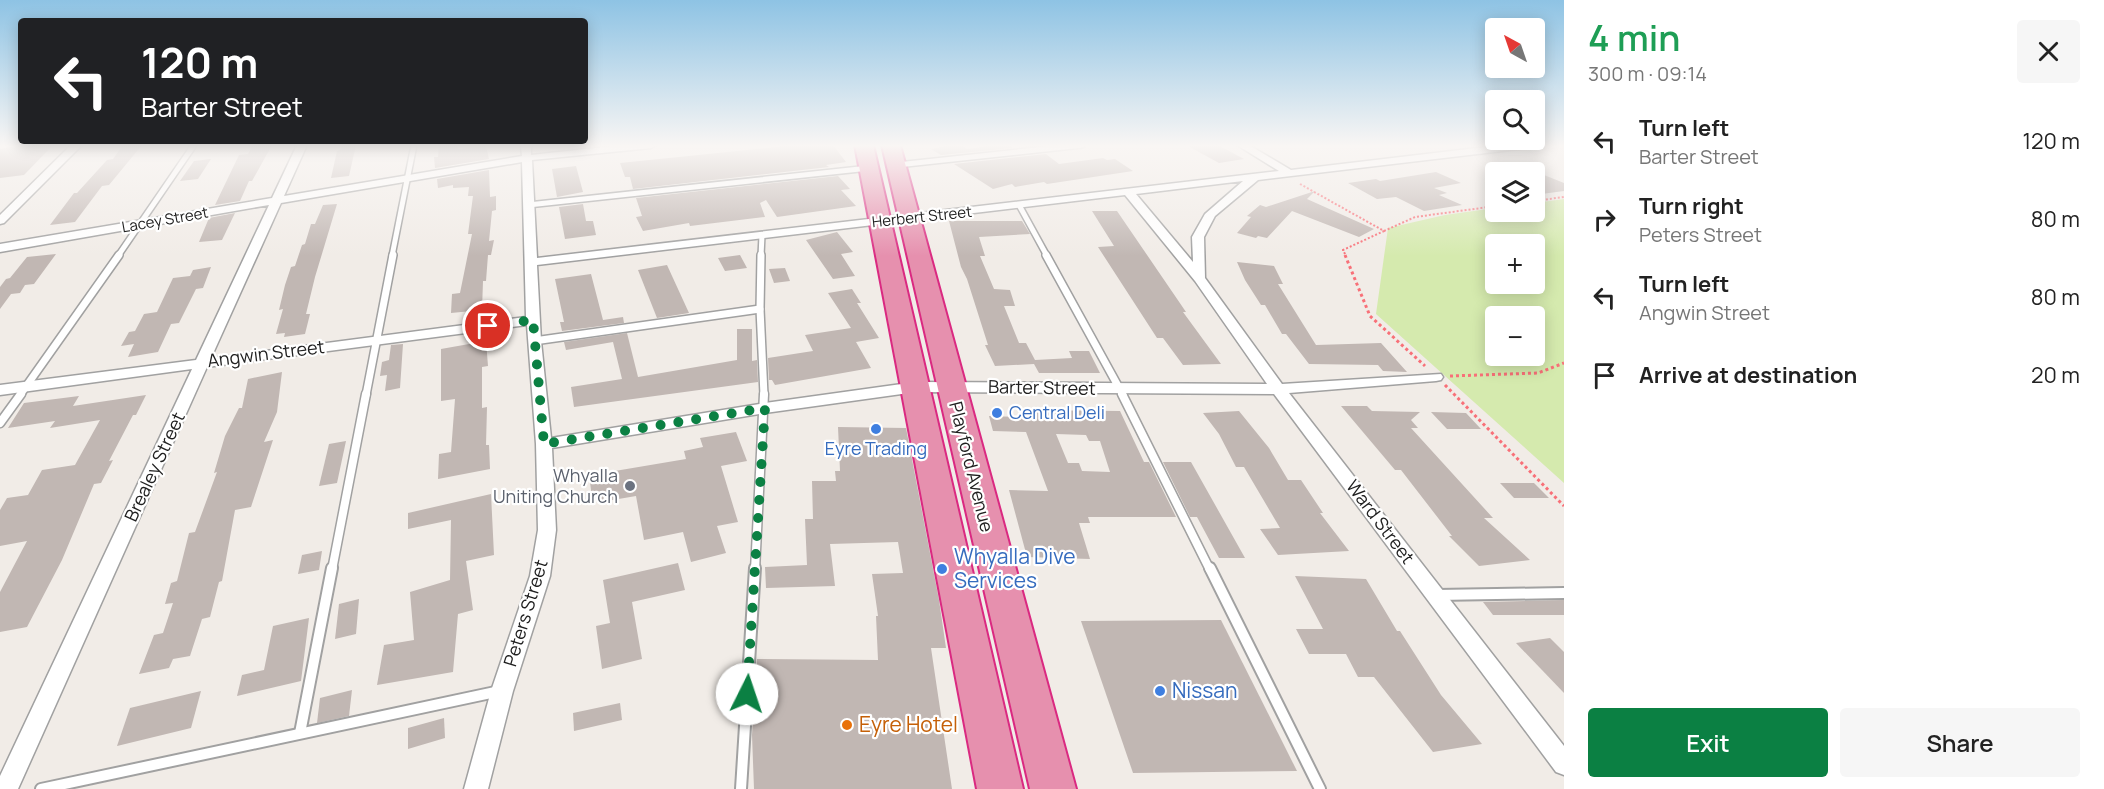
<!DOCTYPE html>
<meta charset="utf-8">
<style>
:root{--surface:#fff;--page:#f6f6f6;--text:#222;--muted:#767676;--accent:#0b8043}
body{margin:0;font-family:Manrope,sans-serif;background:var(--page);color:var(--text);height:100vh;display:flex;flex-direction:column;font-size:22px;white-space:nowrap}
*{box-sizing:border-box;margin:0}
p{font-size:20px;color:var(--muted)}
.icon{flex:none;width:33px;height:33px;fill:none;stroke:currentColor;stroke-width:2;stroke-linecap:round;stroke-linejoin:round}
.map{position:relative;flex:1;overflow:hidden}
.side{display:flex;flex-direction:column;background:var(--surface);width:540px}
.side>*{flex:none}
.hud{position:absolute;left:18px;top:18px;width:570px;height:126px;border-radius:6px;box-shadow:0 3px 15px #0003;background:#202124;color:#fff;overflow:hidden}
.needle{width:39px;rotate:320deg}
.controls{position:absolute;left:1485px;top:18px;display:grid;gap:12px}
.controls a{display:grid;place-items:center;width:60px;height:60px;border-radius:6px;background:var(--surface);box-shadow:0 3px 15px #0003;font-size:30px}
.pin{position:absolute;display:grid;place-items:center;width:51px;height:51px;color:#fff;margin:-26px;border:3px solid #fff;border-radius:50%;box-shadow:0 2px 6px #0007}
.me{position:absolute;width:66px;margin:-33px;rotate:4deg;stroke-linejoin:round;filter:drop-shadow(0 0 4px #0008)}
.turn{display:flex;align-items:center;gap:21px;height:126px;padding:0 24px;font-size:27px}
.turn .icon{width:78px;height:78px;stroke-width:2.5}
.turn b{display:block;font-size:42px;line-height:51px}
.round{display:grid;place-items:center;flex:none;width:63px;height:63px;border-radius:6px;background:var(--page)}
.head{display:flex;align-items:center;justify-content:space-between;height:102px;padding:0 24px}
h1{font-size:36px;font-weight:600;line-height:45px;color:#1e9e55}
.primary-button{display:flex;gap:12px;margin-top:auto;padding:12px 24px}
.primary-button a{flex:1;height:69px;border-radius:6px;background:var(--accent);color:#fff;font-size:24px;font-weight:600;line-height:69px;text-align:center}
.primary-button a+a{background:var(--page);color:var(--text)}
ul{padding:0;list-style:none}
li{display:flex;align-items:center;gap:18px;height:78px;padding:0 24px}
li div{flex:1}
li b{display:block;font-size:22px}
li em{font-style:normal}
main{display:flex;flex:1;min-height:0}
.map>svg:first-child{display:block}
.grass{fill:#d5eaae;fill-rule:evenodd}
.building{fill:#c1b7b3;fill-rule:evenodd}
.lines{fill:none;stroke-linecap:round;stroke-linejoin:round}
.lane-far3-casing{stroke:#a1a1a1;stroke-width:8}
.lane-far2-casing{stroke:#a1a1a1;stroke-width:10}
.lane-far1-casing{stroke:#a1a1a1;stroke-width:11}
.lane-casing{stroke:#a1a1a1;stroke-width:14}
.street-casing{stroke:#a1a1a1;stroke-width:3}
.highway-casing{stroke:#da2981;stroke-width:4}
.path-far1{stroke:#f87078;stroke-width:2;stroke-dasharray:2 2;stroke-linecap:butt}
.path{stroke:#f87078;stroke-width:3;stroke-dasharray:3 3;stroke-linecap:butt}
.lane-far3{stroke:#fff;stroke-width:5}
.lane-far2{stroke:#fff;stroke-width:7}
.lane-far1{stroke:#fff;stroke-width:8}
.lane{stroke:#fff;stroke-width:10}
.street{fill:#fff;fill-rule:evenodd}
.highway{fill:#e690ae;fill-rule:evenodd}
.route{stroke:#0b8043;stroke-width:10;stroke-dasharray:0 18}
.shop-dot{fill:#3f7fe0;stroke:#fff;stroke-width:2}
.worship-dot{fill:#6b7280;stroke:#fff;stroke-width:2}
.food-dot{fill:#e8710a;stroke:#fff;stroke-width:2}
.labels{text-anchor:middle;stroke-width:4.5;stroke-linejoin:round;paint-order:stroke}
.far-street-label{font-size:15px;fill:#202020;stroke:#fff}
.street-label{font-size:18px;fill:#202020;stroke:#fff}
.shop-label{font-size:18px;fill:#366cbe;stroke:#fff;text-anchor:start}
.worship-label{font-size:18px;fill:#5b616d;stroke:#fff;text-anchor:end}
.near-shop-label{font-size:21px;fill:#366cbe;stroke:#fff;text-anchor:start}
.near-food-label{font-size:21px;fill:#c56008;stroke:#fff;text-anchor:start}
</style>
<main>
<div class="map">
<svg width="1564" height="789" viewBox="0 0 1564 789">
<rect width="100%" height="100%" fill="#f1ece7"/>
<path class="grass" d="M1564,199v284l-188,-169 12,-86 57,-13 50,-7 1,4h38l1,-9zM1496,244h38v40h-38zM1496,316h38v40h-38z"/>
<g class="building">
<polygon points="23,145 53,145 24,175 0,178 0,149"/>
<polygon points="123,145 142,145 109,185 102,186 75,222 50,225 74,193 77,193 107,160 113,159"/>
<polygon points="253,145 272,145 252,181 249,181 240,201 215,205 239,155 248,154"/>
<polygon points="342,145 356,145 349,176 331,178 337,151 340,150"/>
<polygon points="439,145 458,145 458,149 486,146 489,159 435,168 434,157 438,157"/>
<polygon points="797,145 833,145 846,162 826,165 829,167 633,189 630,177 625,177 620,163"/>
<polygon points="952,145 961,145 967,149 998,145 1009,145 1012,148 941,155 931,149"/>
<polygon points="1186,145 1218,145 1244,159 1219,163"/>
<polygon points="1046,154 1059,164 1103,158 1107,160 1115,159 1133,171 1047,184 1044,182 1015,187 1012,184 993,189 954,164"/>
<polygon points="211,159 198,179 180,181 194,161"/>
<polygon points="576,166 583,192 557,197 552,169"/>
<polygon points="489,170 490,197 496,196 496,210 492,211 489,241 494,240 491,255 488,255 486,281 483,281 482,310 451,313 452,294 460,293 472,234 468,234 473,196 468,196 469,187 453,188 453,185 438,188 437,179"/>
<polygon points="1534,171 1564,183 1564,191 1534,195"/>
<polygon points="1436,172 1461,183 1434,188 1447,193 1439,195 1462,205 1424,211 1396,197 1377,199 1348,183 1376,179 1380,181"/>
<polygon points="838,176 850,189 841,190 856,206 777,217 766,200 760,203 765,217 690,226 689,223 643,231 636,217 642,216 636,198"/>
<polygon points="1315,191 1307,199 1374,229 1359,237 1292,211 1267,238 1258,236 1256,238 1237,233 1251,217 1247,216 1260,205 1266,207"/>
<polygon points="337,204 315,277 306,314 310,314 305,334 284,337 285,333 276,334 283,309 279,310 285,285 291,267 295,266 302,245 305,244 311,224 315,224 323,205"/>
<polygon points="583,204 586,221 593,221 596,235 565,239 559,207"/>
<polygon points="1092,211 1117,211 1186,312 1183,312 1221,364 1183,365 1163,338 1157,338 1098,247 1114,246"/>
<polygon points="235,213 222,240 199,242 209,218"/>
<polygon points="949,221 1022,221 1030,234 979,237 985,256 980,256 994,289 1010,290 1015,306 1004,306 1019,343 1026,343 1035,360 1072,358 1069,351 1089,351 1100,373 1039,373 1034,364 995,366 985,345 988,345 967,279 961,267"/>
<polygon points="837,232 853,252 841,254 855,276 833,279 806,240"/>
<polygon points="56,254 34,284 25,285 20,293 11,294 0,309 0,287 6,279 10,278 27,257"/>
<polygon points="740,255 747,268 725,271 718,258"/>
<polygon points="1237,262 1274,266 1283,284 1278,284 1316,345 1381,343 1407,372 1383,371 1378,365 1309,364 1286,334 1282,334 1265,305 1261,305 1245,280"/>
<polygon points="667,265 689,313 657,318 638,270"/>
<polygon points="211,267 203,288 196,289 179,323 171,324 158,352 128,357 134,344 121,346 129,332 135,331 144,314 157,312 173,278 190,276 193,270"/>
<polygon points="785,268 790,281 774,283 769,269"/>
<polygon points="591,274 603,320 623,317 624,323 562,331 560,322 564,322 555,279"/>
<polygon points="852,289 861,303 857,303 879,338 856,342 871,368 775,385 772,380 769,380 768,358 813,351 805,335 851,328 828,293"/>
<polygon points="737,329 752,329 752,361 757,360 758,382 574,407 571,387 622,379 613,342 566,350 564,342 627,333 638,377 737,360"/>
<polygon points="486,341 488,366 482,367 482,408 487,407 486,445 489,445 490,469 438,479 439,454 451,452 455,399 441,401 441,349"/>
<polygon points="403,344 400,388 385,391 387,375 380,376 382,362 389,360 391,345"/>
<polygon points="282,372 277,412 264,442 273,440 251,507 235,510 222,581 219,582 210,617 202,619 190,656 173,659 169,668 139,674 154,635 163,633 173,603 165,604 171,583 177,581 189,533 195,532 217,472 214,473 225,436 239,408 242,408 248,379"/>
<polygon points="146,395 136,415 133,415 109,461 113,460 101,483 94,484 62,560 27,627 0,632 0,592 27,541 0,546 0,510 7,498 28,495 42,470 75,465 100,420 50,428 55,421 8,428 24,403 79,396 73,406"/>
<polygon points="1341,406 1367,406 1372,411 1420,412 1411,420 1418,428 1411,428 1493,518 1484,518 1530,560 1479,566 1449,536 1452,536 1401,470 1395,470"/>
<path d="M1020,410l100,1 24,51h5l27,55h-88l2,6h-11l11,36 -63,-2 -18,-67 39,1 -22,-59 -33,-1 -4,-15 33,1zM1056,434l30,1 3,6h11l10,31 -28,-1 -3,-8h-11z"/>
<polygon points="1239,411 1269,448 1288,480 1301,480 1323,513 1320,513 1349,551 1278,555 1260,529 1280,528 1244,467 1236,467 1219,434 1203,413"/>
<polygon points="1431,412 1466,413 1481,429 1447,429"/>
<polygon points="838,427 906,428 939,600 946,648 931,648 952,789 754,789 752,735 757,659 878,660 876,616 878,616 872,574 903,573 898,542 830,544 835,586 766,588 765,567 807,565 805,519 813,519 812,481 836,481 835,471 840,471"/>
<polygon points="736,432 747,461 721,466 738,522 717,526 726,553 691,562 683,532 644,540 636,496 601,502 601,497 592,498 590,482 598,481 597,474 686,459 684,451 703,447 700,438"/>
<polygon points="346,441 337,483 319,486 329,444"/>
<polygon points="1163,462 1191,462 1245,558 1219,558 1197,517 1190,517"/>
<polygon points="1500,483 1534,483 1549,498 1514,498"/>
<polygon points="491,494 494,555 466,561 473,610 458,614 453,672 377,685 384,645 414,640 410,592 450,580 451,520 408,529 408,513"/>
<polygon points="322,551 319,570 298,574 302,555"/>
<polygon points="678,563 685,590 632,602 642,659 602,669 596,626 610,623 603,580"/>
<polygon points="1295,576 1366,579 1397,631 1400,631 1441,695 1482,744 1433,752 1374,677 1358,677 1346,654 1309,654 1296,629 1323,629"/>
<polygon points="359,599 356,634 335,639 339,604"/>
<polygon points="1564,600 1564,615 1493,615 1483,602"/>
<polygon points="309,618 301,681 237,696 242,675 264,670 273,626"/>
<polygon points="1221,620 1297,771 1133,773 1081,621"/>
<polygon points="1550,638 1564,652 1564,693 1516,643"/>
<polygon points="352,690 349,716 317,723 320,698"/>
<polygon points="201,691 191,728 117,746 130,708"/>
<polygon points="620,703 622,720 574,731 573,713"/>
<polygon points="444,718 445,738 408,749 408,728"/>
</g>
<g class="lines">
<defs>
<g id="lane-far3">
<polyline points="897,165 1082,145"/>
<polyline points="528,205 869,168"/>
<polyline points="1019,205 1047,256"/>
<polyline points="118,256 194,145"/>
<polyline points="392,256 414,145"/>
<polyline points="761,256 762,235"/>
</g>
<g id="lane-far2">
<polyline points="761,255 760,309 764,395"/>
<polyline points="1046,255 1123,395"/>
<polyline points="534,341 760,309"/>
<polyline points="20,395 119,255"/>
<polyline points="366,395 393,255"/>
</g>
<g id="lane-far1">
<polyline points="1122,394 1210,570"/>
<polyline points="0,423 21,394"/>
<polyline points="332,570 366,394"/>
<polyline points="755,570 764,394"/>
</g>
<g id="lane">
<polyline points="1210,568 1320,789"/>
<polyline points="1437,595 1564,593"/>
<polyline points="300,733 332,568"/>
<polyline points="41,789 500,691"/>
<polyline points="741,789 755,568"/>
</g>
<g id="street">
<polygon points="71,145 82,145 4,223 0,224 0,215"/>
<path d="M297,145h10l-23,51 238,-40 -1,-11h10v10l91,-10h34l-5,3 -119,12 5,98 742,-87 -42,-26h12l42,25 211,-25h31l-5,3 -270,32 -43,36 -11,21 1,41 77,106 159,-10 2,3 -2,3 -5,1 -147,12 275,353v29l-8,-3 -282,-378 -358,-2 -151,21 -213,35 4,82 -6,46 -37,115 -25,98h-24l27,-98 39,-115 8,-46 -2,-86 -9,-119 -320,42 -189,422h-18v-13l192,-407 -192,26v-10l196,-25 73,-155 -269,47v-8l272,-46zM522,162l4,155 -315,41 70,-155zM1243,181l-38,33 -13,23 1,25 -57,-68zM1125,195l70,86 72,103 -351,-2 -151,21 -214,35 -10,-97 -4,-76z"/>
</g>
<g id="highway">
<polygon points="855,145 873,145 1023,789 977,789"/>
<polygon points="882,145 900,145 1076,789 1030,789"/>
</g>
</defs>
<use href="#lane-far3" class="lane-far3-casing"/>
<use href="#lane-far2" class="lane-far2-casing"/>
<use href="#lane-far1" class="lane-far1-casing"/>
<use href="#lane" class="lane-casing"/>
<use href="#street" class="street-casing"/>
<use href="#highway" class="highway-casing"/>
<g class="path-far1">
<polyline points="1300,184 1384,231 1343,250 1346,256"/>
<polyline points="1534,201 1564,197"/>
<polyline points="1384,231 1415,217 1496,206"/>
</g>
<g class="path">
<polyline points="1345,255 1370,316 1425,366"/>
<polyline points="1450,376 1538,373 1564,363"/>
<polyline points="1445,385 1564,506"/>
</g>
<use href="#lane-far3" class="lane-far3"/>
<use href="#lane-far2" class="lane-far2"/>
<use href="#lane-far1" class="lane-far1"/>
<use href="#lane" class="lane"/>
<use href="#street" class="street"/>
<use href="#highway" class="highway"/>
</g>
<linearGradient id="sky" x2="0" y2="1"><stop stop-color="#8ec3e4"/><stop offset="0.57" stop-color="#f9f6f4"/><stop offset="1" stop-color="#f9f6f4" stop-opacity="0"/></linearGradient>
<rect width="1564" height="256" fill="url(#sky)"/>
<g class="lines">
<polyline class="route" points="488,326 533,320 544,444 765,408 747,694"/>
</g>
<g class="shop-dot">
<circle cx="997" cy="413" r="6"/>
<circle cx="876" cy="429" r="6"/>
<circle cx="942" cy="569" r="6"/>
<circle cx="1160" cy="691" r="6"/>
</g>
<circle class="worship-dot" cx="630" cy="486" r="6"/>
<circle class="food-dot" cx="847" cy="725" r="6"/>
<g class="labels">
<g class="far-street-label">
<text transform="translate(922 217) rotate(-6)" y="5">Herbert Street</text>
<text transform="translate(165 220) rotate(-10)" y="5">Lacey Street</text>
</g>
<g class="street-label">
<text transform="translate(266 354) rotate(-7)" y="6">Angwin Street</text>
<text transform="translate(1042 388) rotate(1)" y="6">Barter Street</text>
<text transform="translate(155 467) rotate(-65)" y="6">Brealey Street</text>
<text transform="translate(971 467) rotate(76)" y="6">Playford Avenue</text>
<text transform="translate(1380 522) rotate(53)" y="6">Ward Street</text>
<text transform="translate(526 613) rotate(-73)" y="6">Peters Street</text>
</g>
<g class="shop-label">
<text x="1009" y="419">Central Deli</text>
<text x="876" y="455" text-anchor="middle">Eyre Trading</text>
</g>
<g class="worship-label">
<text x="618" y="482">Whyalla<tspan x="618" dy="21">Uniting Church</tspan></text>
</g>
<g class="near-shop-label">
<text x="954" y="564">Whyalla Dive<tspan x="954" dy="24">Services</tspan></text>
<text x="1172" y="698">Nissan</text>
</g>
<g class="near-food-label">
<text x="859" y="732">Eyre Hotel</text>
</g>
</g>
</svg>
<div class="controls">
<a><svg class="needle" viewBox="-14 -14 28 28"><path d="M0-13l5 13h-10z" fill="#e53935"/><path d="M0 13l5-13h-10z" fill="#767676"/></svg></a>
<a><svg class="icon" aria-label="search" viewBox="0 0 24 24"><circle cx="10" cy="10" r="6"/><path d="M15 15l6 6"/></svg></a>
<a><svg class="icon" aria-label="layers" viewBox="0 0 24 24"><path d="M12 4l9 5-9 5-9-5zM3 14l9 5 9-5"/></svg></a>
<a>+</a>
<a>−</a>
</div>
<div class="pin" style="left:488px;top:326px;background:#d93025"><svg class="icon" aria-label="arrive" viewBox="0 0 24 24"><path d="M6 21V4h12l-3 4 3 4H6"/></svg></div>
<svg class="me" style="left:747px;top:694px" viewBox="-20 -20 40 40"><circle r="19" fill="#fff"/><path d="M0-13L10 11 0 6-10 11z" fill="#0b8043"/></svg>
<div class="hud">
<div class="turn"><svg class="icon" aria-label="left" viewBox="0 0 24 24"><path d="M17 20v-9H6M10 6l-5 5 5 5"/></svg><div><b>120 m</b>Barter Street</div></div>
</div>
</div>
<section class="side">
<div class="head"><div><h1>4 min</h1><p>300 m · 09:14</p></div><a class="round"><svg class="icon" aria-label="close" viewBox="0 0 24 24"><path d="M6 6l12 12M18 6L6 18"/></svg></a></div>
<ul>
<li><svg class="icon" aria-label="left" viewBox="0 0 24 24"><path d="M17 20v-9H6M10 6l-5 5 5 5"/></svg><div><b>Turn left</b><p>Barter Street</p></div><em>120 m</em></li>
<li><svg class="icon" aria-label="right" viewBox="0 0 24 24"><path d="M7 20v-9h11M14 6l5 5-5 5"/></svg><div><b>Turn right</b><p>Peters Street</p></div><em>80 m</em></li>
<li><svg class="icon" aria-label="left" viewBox="0 0 24 24"><path d="M17 20v-9H6M10 6l-5 5 5 5"/></svg><div><b>Turn left</b><p>Angwin Street</p></div><em>80 m</em></li>
<li><svg class="icon" aria-label="arrive" viewBox="0 0 24 24"><path d="M6 21V4h12l-3 4 3 4H6"/></svg><div><b>Arrive at destination</b></div><em>20 m</em></li>
</ul>
<div class="primary-button"><a>Exit</a><a>Share</a></div>
</section>
</main>
